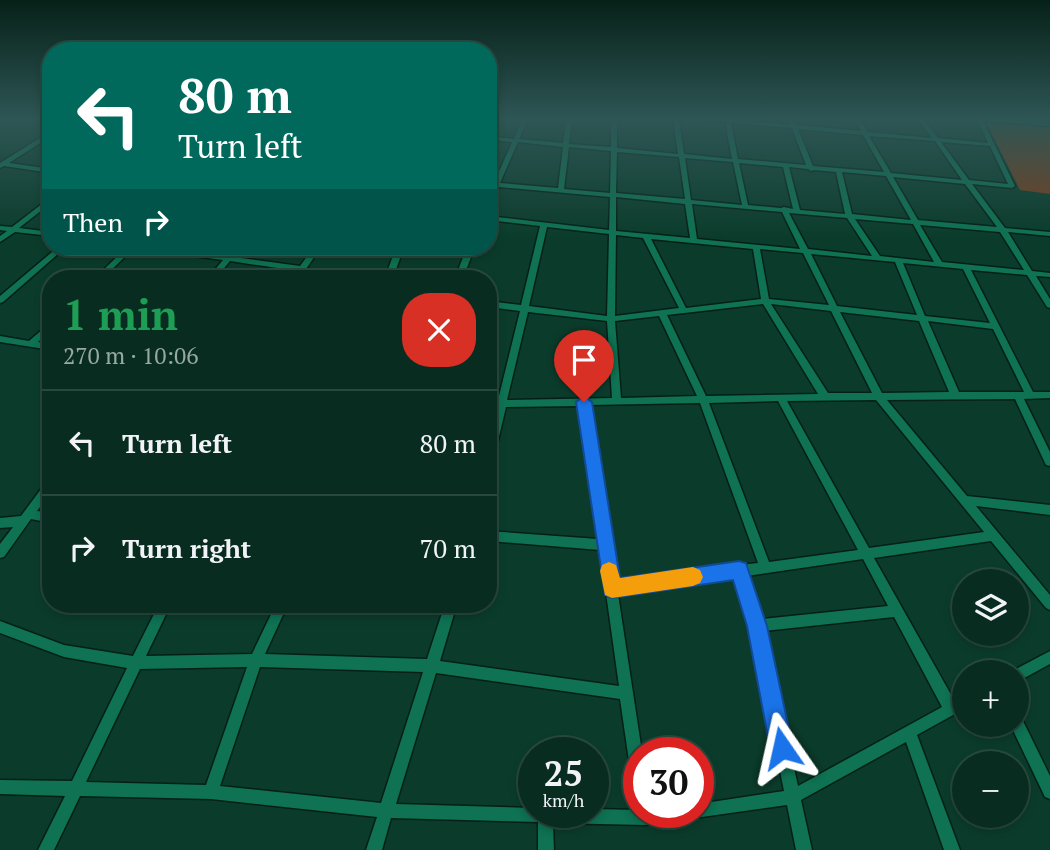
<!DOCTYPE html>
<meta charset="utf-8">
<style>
:root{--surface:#082d20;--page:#113529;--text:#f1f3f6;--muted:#98a8a5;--line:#29493e}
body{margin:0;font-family:"PT Serif",serif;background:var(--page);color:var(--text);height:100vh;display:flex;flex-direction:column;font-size:26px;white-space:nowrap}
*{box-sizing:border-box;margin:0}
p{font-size:23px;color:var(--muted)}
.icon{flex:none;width:38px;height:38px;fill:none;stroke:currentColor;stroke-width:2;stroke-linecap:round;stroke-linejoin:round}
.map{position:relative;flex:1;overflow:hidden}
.side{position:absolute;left:42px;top:270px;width:455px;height:343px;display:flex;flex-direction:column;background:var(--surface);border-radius:28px;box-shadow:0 4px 10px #0003,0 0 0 2px var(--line)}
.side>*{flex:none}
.hud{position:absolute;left:42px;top:42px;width:455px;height:214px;border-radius:28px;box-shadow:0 4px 10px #0003,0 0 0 2px var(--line);background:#00695c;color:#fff;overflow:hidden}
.fabs{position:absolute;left:952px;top:569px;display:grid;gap:14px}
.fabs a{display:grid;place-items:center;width:77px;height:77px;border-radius:50%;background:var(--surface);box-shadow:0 4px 10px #0003,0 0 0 2px var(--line);font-size:35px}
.speed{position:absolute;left:518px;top:737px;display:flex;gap:14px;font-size:35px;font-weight:700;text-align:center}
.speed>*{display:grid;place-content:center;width:91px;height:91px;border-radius:50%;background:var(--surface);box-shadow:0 4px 10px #0003,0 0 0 2px var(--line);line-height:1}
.speed small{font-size:18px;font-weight:400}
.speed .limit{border:10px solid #d22;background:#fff;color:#111}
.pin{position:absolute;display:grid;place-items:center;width:60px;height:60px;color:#fff;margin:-72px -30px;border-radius:50% 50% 50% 0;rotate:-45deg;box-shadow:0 0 7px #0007}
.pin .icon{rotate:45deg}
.me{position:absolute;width:77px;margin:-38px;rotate:349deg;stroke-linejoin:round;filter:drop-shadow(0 0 5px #0008)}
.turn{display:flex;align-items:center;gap:24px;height:147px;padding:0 21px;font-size:32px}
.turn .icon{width:91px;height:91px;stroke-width:2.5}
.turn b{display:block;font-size:49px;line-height:60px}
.then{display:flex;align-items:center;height:66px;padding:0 21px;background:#0003;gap:14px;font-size:26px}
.round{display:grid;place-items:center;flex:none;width:74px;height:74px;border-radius:28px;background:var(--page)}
.overview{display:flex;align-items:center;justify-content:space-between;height:119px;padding:0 21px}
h1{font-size:42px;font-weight:700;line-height:52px;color:#1e9e55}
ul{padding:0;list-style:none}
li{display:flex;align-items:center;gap:21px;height:105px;padding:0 21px;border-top:2px solid var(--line)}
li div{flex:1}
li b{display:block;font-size:26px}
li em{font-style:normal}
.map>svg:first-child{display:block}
.green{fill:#7d3d1c}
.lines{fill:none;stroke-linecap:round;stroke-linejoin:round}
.minor-casing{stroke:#042016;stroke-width:3}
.minor{fill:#0e7253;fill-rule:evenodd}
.route{fill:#1a73e8;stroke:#114b97;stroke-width:2}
.slow{fill:#f59e0b}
</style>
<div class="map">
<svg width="1050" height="850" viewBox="0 0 1050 850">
<rect width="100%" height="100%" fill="#0b3c2b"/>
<polygon class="green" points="986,122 1050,127 1050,194 1020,190"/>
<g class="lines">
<defs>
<g id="minor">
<path d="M522,119h6l-9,20 44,4 3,-24h6l-3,25 42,3v-28h6v29l61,6 -5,-35h6l5,35 48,5 -7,-37 -19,-1 -3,-2h27l61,6 -3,-6h6l2,6 65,6 -7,-12h6l7,13 65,6 -14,-19h6l14,19 50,5 -10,-22 -4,-2 76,3v4l-67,-5 32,65 -3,2 -40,-4 33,44 45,4v4l-42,-4 24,39 18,2v4l-14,-1 14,23v9l-3,-1 -20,-32 -56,-5 62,122h17v6l-26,1 26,53v14l-4,-1 -31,-66 -128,1 80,96 83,9v10l-74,-9 74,89v15l-4,-2 -55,-67 -117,17 80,142 10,-5v14l-47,26 43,115h-16l-38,-108 -105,58 11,50h-16l-9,-45 -142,20 -92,-2 1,27h-16v-28l-147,-4 -9,32h-16l11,-33 -166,-18 -131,-3 -26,54h-16l27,-54 -65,-2v-14l72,1 55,-113 -63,-11 -64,-24v-12l64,24 69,11 26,-52h12l-25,52 106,-2 24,-50h12l-23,50 162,5 18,-55h12l-17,57 179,25 -19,-136 -112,-9v-10l110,8 -18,-133 -74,1 -13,55 -1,3 -4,1v-26l8,-33 -8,1v-8h10l22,-89 -32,-4v-6l33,4 19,-79 -52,-6v-4l121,14 1,-33 -111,-10 -8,17 -3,2v-10l4,-10h-4v-4l6,1 18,-41 -24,-2v-4l26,3zM731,123l61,5 14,37 -68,-6zM798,129l65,6 21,37 -71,-6zM869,136l66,5 27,39 -71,-7zM518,142l45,5 -5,41 -58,-5zM941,142l49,4 18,38 -39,-4zM569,147l42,4 -1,42 -46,-4zM617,152l62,5 6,42 -69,-6zM685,158l48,4 9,43 -51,-5zM739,163l44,4 10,42 -9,-2 -3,1 -33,-3zM789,167l19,2 3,2 3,-1 22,2 9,42 -45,-4zM842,172l44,4 25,44 -59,-6zM893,177l72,7 32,43 -79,-7zM616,197l69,7 5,34 -74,-7zM692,204l90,8 18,37 -103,-10zM789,213l58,5 25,38 -64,-7zM855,219l58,5 21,38 -54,-6zM920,225l80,7 24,38 -82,-8zM547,227l62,7 -2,82 -78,-10zM616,235l27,3 36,70 -64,8zM651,239l102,10 8,50 -75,9zM760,249l43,4 26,52 -60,-6zM811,254l84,8 22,53 -80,-9zM903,263l60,6 27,54 -65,-7zM763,304l55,90 -112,2 -39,-81zM771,304l60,7 41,82h-44zM528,312l79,9 5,77 -105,2zM840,312l79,9 30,71 -67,1zM659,316l38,80 -76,2 -6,-77zM928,321l65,8 31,63h-65zM876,400l108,132 -115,16 -82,-147zM778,401l80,149 -89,12 -60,-159zM700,403l58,160 -19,2 -4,1 -119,17 -5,-36 1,-2 -2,-4 -21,-136zM863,559l25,47 -127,13 -14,-43zM736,577l15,49 33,165 -86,13v8h-59v-2l-46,-1v3h-59v-4l-138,-4 40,-131 184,26 12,83 2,5 5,2v-37h3l-24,-158zM894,617l48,90 -144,79 -34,-155zM247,667l-41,118 -120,-3 54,-113zM260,667l163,5 -42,131 -161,-17z"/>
<polygon points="51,131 51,136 9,163 51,169 51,173 4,166 0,168 0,163"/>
<polygon points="51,197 51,203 19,228 51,232 51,236 15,232 0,242 0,236 7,231 0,230 0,226 12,227"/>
<polygon points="58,247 66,247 3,302 0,303 0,296"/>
<polygon points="127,247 135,247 103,278 95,278"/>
<polygon points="137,247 155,247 226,256 234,247 241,247 233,257 300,266 314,247 321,247 300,278 292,278 297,271 230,261 216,278 208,278 223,260 141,249"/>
<polygon points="396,247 404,247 393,278 385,278"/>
<polygon points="467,247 475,247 463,278 455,278"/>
<polygon points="51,322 51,330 38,342 51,344 51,350 0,342 0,336 29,341"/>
<polygon points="51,480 51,493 37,511 51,513 51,523 31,519 4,557 0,558 0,544 13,527 0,528 0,518 21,516 47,481"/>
<polygon points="1050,651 1050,664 1017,682 1017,672 1012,671"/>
<polygon points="1017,717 1022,719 1050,776 1050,799 1045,797 1010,724 1017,724"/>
</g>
</defs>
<use href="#minor" class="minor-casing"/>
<use href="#minor" class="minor"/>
</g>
<linearGradient id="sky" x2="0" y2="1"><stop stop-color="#062118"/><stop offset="0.5" stop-color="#2e5655"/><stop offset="1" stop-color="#2e5655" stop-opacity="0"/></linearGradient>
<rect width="1050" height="238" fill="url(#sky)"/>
<polygon class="route" points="584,396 592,402 620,578 739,561 746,563 767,626 793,748 790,757 782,760 774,757 770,748 747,626 733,580 612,598 605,595 576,402"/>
<polygon class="slow" points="609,562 616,565 620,578 693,567 700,570 703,577 700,583 693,586 612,598 605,595 600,571 602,565"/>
</svg>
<div class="fabs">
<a><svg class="icon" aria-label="layers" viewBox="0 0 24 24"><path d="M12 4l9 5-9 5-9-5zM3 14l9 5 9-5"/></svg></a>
<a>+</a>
<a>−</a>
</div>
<div class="speed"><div>25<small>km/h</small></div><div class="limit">30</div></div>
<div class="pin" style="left:584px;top:402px;background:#d93025"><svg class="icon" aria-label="arrive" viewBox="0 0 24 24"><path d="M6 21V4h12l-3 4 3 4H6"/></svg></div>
<svg class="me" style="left:782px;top:748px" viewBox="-20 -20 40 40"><path d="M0-17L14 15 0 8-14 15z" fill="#1a73e8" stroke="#fff" stroke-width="4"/></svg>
<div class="hud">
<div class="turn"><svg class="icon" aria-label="left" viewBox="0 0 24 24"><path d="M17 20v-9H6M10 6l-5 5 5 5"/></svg><div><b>80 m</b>Turn left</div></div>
<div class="then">Then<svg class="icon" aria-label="right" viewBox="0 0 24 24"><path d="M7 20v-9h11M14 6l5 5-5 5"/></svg></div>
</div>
<section class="side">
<div class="overview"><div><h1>1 min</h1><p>270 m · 10:06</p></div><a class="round" style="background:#d93025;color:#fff"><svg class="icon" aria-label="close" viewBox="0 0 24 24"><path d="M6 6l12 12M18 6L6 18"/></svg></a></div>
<ul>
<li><svg class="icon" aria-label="left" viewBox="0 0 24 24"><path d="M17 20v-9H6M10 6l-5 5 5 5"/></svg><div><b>Turn left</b></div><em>80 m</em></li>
<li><svg class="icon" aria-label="right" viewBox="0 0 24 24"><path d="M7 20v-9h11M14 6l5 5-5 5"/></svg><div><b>Turn right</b></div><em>70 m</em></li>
</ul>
</section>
</div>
